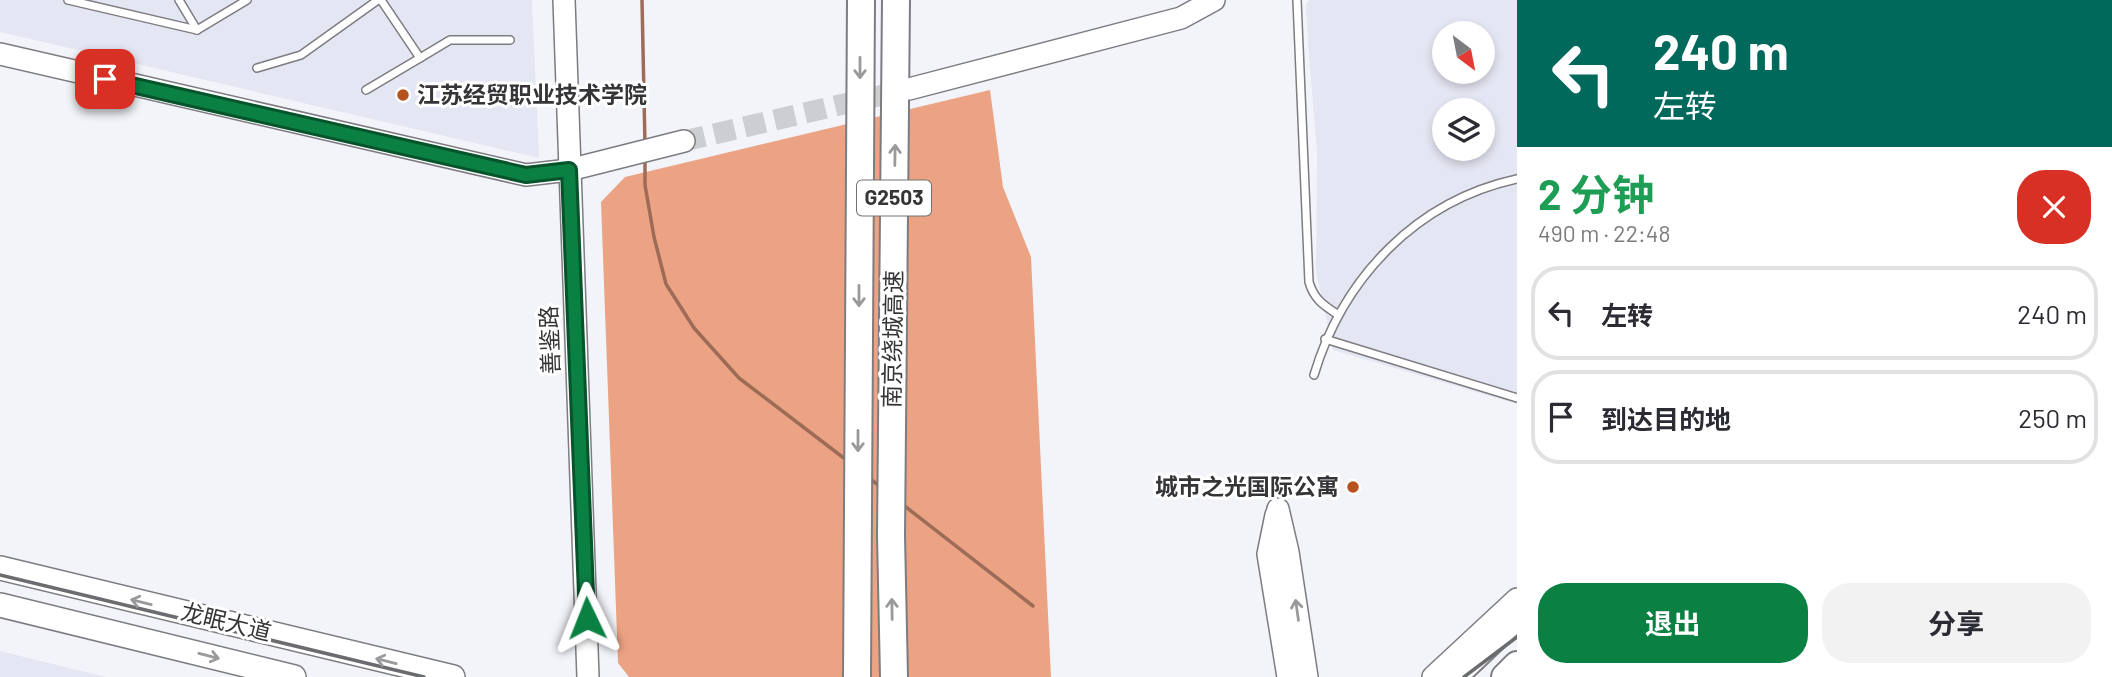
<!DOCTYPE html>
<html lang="zh">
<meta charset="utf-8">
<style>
:root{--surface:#fff;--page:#f2f2f3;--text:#2b2b33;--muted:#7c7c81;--line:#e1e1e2;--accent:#0b8043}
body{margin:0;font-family:Barlow,"Noto Sans SC",sans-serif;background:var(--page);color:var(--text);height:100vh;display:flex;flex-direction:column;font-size:26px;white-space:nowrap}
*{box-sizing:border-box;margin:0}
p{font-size:23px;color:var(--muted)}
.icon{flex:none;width:38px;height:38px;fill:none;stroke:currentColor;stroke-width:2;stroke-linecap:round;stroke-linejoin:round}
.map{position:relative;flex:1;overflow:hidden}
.side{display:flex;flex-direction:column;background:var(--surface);width:595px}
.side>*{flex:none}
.guide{background:#00695c;color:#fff;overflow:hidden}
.needle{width:46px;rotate:148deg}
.fabs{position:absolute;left:1432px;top:21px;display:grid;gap:14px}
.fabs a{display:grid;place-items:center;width:63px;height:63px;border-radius:50%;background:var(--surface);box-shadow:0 4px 10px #0003;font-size:35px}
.pin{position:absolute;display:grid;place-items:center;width:60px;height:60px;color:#fff;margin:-30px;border-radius:14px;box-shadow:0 4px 10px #0006}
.me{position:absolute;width:77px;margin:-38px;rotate:358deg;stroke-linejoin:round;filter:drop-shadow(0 0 5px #0008)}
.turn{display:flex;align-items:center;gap:24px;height:147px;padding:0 21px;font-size:32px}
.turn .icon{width:91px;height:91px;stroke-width:2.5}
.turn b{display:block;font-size:49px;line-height:60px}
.round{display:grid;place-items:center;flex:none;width:74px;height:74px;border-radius:28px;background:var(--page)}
.overview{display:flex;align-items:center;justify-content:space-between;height:119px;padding:0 21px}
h1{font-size:42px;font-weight:700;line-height:52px;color:#1e9e55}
.button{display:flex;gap:14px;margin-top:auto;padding:14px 21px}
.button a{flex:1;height:80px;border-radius:28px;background:var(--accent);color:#fff;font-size:28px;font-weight:700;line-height:80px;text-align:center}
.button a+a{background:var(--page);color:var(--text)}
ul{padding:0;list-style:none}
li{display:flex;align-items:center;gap:21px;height:94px;margin:0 14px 10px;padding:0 7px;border:4px solid var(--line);border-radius:28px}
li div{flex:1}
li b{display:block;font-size:26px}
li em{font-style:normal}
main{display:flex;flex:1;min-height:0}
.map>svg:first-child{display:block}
.built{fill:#e5e6f3;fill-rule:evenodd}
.forest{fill:#eba383}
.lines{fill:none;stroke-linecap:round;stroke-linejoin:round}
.stream{stroke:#9d6c58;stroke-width:3.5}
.secondary-tunnel{stroke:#cdced2;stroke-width:21;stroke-dasharray:21 10;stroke-linecap:butt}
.lane-casing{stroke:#7c7c81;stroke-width:10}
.secondary-casing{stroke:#7c7c81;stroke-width:24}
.primary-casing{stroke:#7c7c81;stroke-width:26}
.highway-casing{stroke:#7c7c81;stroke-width:30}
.lane{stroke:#fff;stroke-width:7}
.secondary{stroke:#fff;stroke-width:21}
.primary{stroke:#fff;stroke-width:23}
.highway{stroke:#fff;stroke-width:26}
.rail{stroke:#6b6c6f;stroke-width:3.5}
.oneway{stroke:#9a9a9c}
.route-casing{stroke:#07532c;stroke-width:18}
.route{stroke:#0b8043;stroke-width:12}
.poi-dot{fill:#b5521d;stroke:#fff;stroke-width:2.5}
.labels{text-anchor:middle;stroke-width:6;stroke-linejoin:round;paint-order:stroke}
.shield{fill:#fff;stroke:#727274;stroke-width:2}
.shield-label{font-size:21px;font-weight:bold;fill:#353538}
.poi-label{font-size:23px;font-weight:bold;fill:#353538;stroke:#fff;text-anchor:start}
.street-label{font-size:23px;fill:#353538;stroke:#fff}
</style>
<main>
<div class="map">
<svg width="1517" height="677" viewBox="0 0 1517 677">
<rect width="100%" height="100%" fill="#f3f4f9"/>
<g class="built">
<polygon points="0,0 532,0 539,158 0,32"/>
<path d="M1309,0h208v404l-184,-54 -17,-79 1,-119 -9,-109 -2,-38zM1444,33h38v39h-38zM1444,110h38v39h-38z"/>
<polygon points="0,651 106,677 0,677"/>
</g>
<polygon class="forest" points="990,90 1003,187 1031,257 1051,677 629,677 618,663 601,202 625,177"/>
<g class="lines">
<g class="stream">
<polyline points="642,0 645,145"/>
<polyline points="645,160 645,185 654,237 666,284 694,328 739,378 849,462"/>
<polyline points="869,478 882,488"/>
<polyline points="902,504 1033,606"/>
</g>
<polyline class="secondary-tunnel" points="684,141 909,89"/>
<defs>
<g id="lane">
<polyline points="68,0 197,30"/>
<polyline points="179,0 197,30 247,0"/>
<polyline points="381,0 420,58 450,40 510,40"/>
<path d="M1297,0l12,282c5,17 14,23 28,32"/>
<polyline points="257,68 301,55 378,0"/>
<polyline points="366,90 420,58"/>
<polyline points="1325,339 1517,398"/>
<path d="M1314,375c29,-97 102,-174 203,-196"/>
</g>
<g id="secondary">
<polyline points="564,0 588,677"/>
<polyline points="0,54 526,175 569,170 684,141"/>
<polyline points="909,89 1181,18 1214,0"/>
<polyline points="1278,509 1288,552 1307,677"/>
<polyline points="1276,515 1268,554 1288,677"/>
<polyline points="1433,677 1517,599"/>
</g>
<g id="primary">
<polyline points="0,568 453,677"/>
<polyline points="0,605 294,677"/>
</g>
<g id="highway">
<polyline points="857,677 861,0"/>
<polyline points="894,677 891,536 896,0"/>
<polyline points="1453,677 1517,616"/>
<polyline points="1505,677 1517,665"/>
</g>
</defs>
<use href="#lane" class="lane-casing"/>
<use href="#secondary" class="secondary-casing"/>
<use href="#primary" class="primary-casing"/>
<use href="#highway" class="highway-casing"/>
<use href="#lane" class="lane"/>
<use href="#secondary" class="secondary"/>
<use href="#primary" class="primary"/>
<use href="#highway" class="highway"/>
<g class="rail">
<polyline points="0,575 424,677"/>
<polyline points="1464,677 1517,637"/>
</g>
</g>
<defs><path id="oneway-shaft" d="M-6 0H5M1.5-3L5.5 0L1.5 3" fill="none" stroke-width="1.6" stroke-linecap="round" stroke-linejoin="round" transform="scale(1.75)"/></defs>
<g class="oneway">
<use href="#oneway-shaft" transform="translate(860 68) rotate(90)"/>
<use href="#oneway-shaft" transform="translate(895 155) rotate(-89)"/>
<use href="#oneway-shaft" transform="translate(859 296) rotate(90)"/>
<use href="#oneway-shaft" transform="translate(858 441) rotate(90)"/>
<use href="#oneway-shaft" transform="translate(141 602) rotate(-166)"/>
<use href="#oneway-shaft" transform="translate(892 609) rotate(-91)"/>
<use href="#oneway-shaft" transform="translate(1297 610) rotate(-98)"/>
<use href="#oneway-shaft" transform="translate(209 656) rotate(14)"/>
<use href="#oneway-shaft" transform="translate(386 661) rotate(-166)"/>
</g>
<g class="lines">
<defs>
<polyline id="route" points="105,79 526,175 569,170 587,618"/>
</defs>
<use href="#route" class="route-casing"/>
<use href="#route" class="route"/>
</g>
<g class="poi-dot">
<circle cx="403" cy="95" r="7"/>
<circle cx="1353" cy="487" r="7"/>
</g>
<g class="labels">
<rect class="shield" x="857" y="180.5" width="74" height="35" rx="5"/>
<g class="shield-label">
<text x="894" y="205">G2503</text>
</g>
<g class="poi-label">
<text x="417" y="103">江苏经贸职业技术学院</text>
<text x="1339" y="495" text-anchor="end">城市之光国际公寓</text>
</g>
<g class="street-label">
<text transform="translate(893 339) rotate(-89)" y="8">南京绕城高速</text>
<text transform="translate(550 340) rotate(-92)" y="8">善鉴路</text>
<text transform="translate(226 622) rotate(14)" y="8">龙眠大道</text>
</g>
</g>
</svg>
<div class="fabs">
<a><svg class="needle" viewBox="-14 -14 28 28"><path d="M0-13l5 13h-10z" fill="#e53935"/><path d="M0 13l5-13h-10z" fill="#7c7c81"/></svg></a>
<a><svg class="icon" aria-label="layers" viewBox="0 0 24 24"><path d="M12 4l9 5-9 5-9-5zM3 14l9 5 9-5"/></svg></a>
</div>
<div class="pin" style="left:105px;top:79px;background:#d93025"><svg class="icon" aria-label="arrive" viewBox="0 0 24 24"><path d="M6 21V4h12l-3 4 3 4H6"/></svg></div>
<svg class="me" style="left:587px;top:618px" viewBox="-20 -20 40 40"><path d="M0-17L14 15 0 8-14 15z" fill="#0b8043" stroke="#fff" stroke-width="4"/></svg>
</div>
<section class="side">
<div class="guide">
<div class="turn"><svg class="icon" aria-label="left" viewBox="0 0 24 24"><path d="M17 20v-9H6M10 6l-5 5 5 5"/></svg><div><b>240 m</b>左转</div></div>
</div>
<div class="overview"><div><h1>2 分钟</h1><p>490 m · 22:48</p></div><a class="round" style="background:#d93025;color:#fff"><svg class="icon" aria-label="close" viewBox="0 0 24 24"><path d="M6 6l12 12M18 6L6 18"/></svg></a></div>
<ul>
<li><svg class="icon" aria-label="left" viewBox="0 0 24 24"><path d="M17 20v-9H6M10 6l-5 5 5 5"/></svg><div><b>左转</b></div><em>240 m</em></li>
<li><svg class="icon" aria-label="arrive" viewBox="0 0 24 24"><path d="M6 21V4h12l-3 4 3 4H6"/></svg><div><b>到达目的地</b></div><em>250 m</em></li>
</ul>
<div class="button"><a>退出</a><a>分享</a></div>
</section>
</main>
